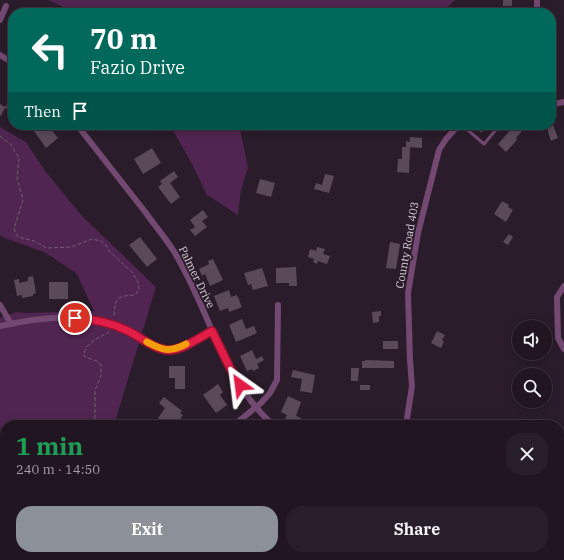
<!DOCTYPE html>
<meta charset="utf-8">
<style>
:root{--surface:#201520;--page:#281e29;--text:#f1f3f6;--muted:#a29fa5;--line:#3d343e;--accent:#8c9099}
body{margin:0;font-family:"IBM Plex Serif",serif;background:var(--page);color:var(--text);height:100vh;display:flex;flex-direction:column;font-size:15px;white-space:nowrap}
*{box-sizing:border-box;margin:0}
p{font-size:13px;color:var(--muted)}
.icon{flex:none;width:22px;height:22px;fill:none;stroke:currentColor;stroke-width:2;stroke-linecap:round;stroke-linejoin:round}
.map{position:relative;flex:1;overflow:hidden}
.side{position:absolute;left:0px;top:420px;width:564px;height:140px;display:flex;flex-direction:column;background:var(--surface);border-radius:16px 16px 0 0;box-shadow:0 2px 10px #0003,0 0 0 1px var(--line)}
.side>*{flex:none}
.hud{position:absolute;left:8px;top:8px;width:548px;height:122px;border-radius:16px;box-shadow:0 2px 10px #0003,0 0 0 1px var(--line);background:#00695c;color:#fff;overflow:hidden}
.tools{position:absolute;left:512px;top:320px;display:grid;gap:8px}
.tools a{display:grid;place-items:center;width:40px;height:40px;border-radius:50%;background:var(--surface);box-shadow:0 2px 10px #0003,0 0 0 1px var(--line);font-size:20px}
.pin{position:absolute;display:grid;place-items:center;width:34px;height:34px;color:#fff;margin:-17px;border:2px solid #fff;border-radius:50%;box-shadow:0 1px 4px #0007}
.me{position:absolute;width:44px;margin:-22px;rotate:329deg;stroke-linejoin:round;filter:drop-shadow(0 0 3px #0008)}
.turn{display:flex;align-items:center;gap:14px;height:84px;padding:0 16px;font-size:18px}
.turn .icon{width:52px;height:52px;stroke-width:2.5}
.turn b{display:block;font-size:28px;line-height:34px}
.then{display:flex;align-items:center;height:38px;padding:0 16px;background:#0003;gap:8px;font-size:15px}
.round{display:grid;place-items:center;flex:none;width:42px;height:42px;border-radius:16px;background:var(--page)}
.summary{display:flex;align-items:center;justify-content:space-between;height:68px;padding:0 16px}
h1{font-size:24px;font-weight:800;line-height:30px;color:#1e9e55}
.button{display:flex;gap:8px;margin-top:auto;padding:8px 16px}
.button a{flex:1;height:46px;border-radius:16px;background:var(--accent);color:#fff;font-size:16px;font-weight:800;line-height:46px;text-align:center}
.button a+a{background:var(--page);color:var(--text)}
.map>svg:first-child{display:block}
.green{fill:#512551}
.building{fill:#594959}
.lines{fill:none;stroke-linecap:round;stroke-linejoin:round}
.path{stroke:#6d616d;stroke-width:1;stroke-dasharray:4 2;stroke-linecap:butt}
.lane{stroke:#734972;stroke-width:3}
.street{stroke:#734972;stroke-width:6}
.route-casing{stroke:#92132f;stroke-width:10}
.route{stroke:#e11d48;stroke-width:7}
.slow{stroke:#f59e0b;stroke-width:7}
.labels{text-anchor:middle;stroke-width:4;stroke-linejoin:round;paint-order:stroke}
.street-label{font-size:11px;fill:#d9d0d9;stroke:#2a1c2a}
</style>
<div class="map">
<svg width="564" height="560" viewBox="0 0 564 560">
<rect width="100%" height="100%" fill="#2a1c2a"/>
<g class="green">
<polygon points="48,0 455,0 441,13 77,13"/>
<polygon points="170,125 239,125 248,167 241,190 238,215 207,195 192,164"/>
<polygon points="0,127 26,142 45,171 82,216 156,287 114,425 5,425 5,555 69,555 67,560 0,560 0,318 16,312 26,313 94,311 77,274 46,253 2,237 0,235"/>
</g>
<g class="building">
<rect x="503" y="0" width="9" height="6"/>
<polygon points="13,93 13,112 5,108 0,117 0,104 5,107"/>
<polygon points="34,125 48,125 58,138 46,148 31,127"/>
<polygon points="473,125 489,125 481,133"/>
<polygon points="515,125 522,131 516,138 517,140 506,152 498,144"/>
<polygon points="546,125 553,125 558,138 551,141"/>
<polygon points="410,137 422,138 422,148 406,147 406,141 410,142"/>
<polygon points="402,147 410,147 409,173 397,172 398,159 402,159"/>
<polygon points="152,148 161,163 143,174 134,159"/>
<polygon points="174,171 178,177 170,183 180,197 171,204 158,187 162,184 160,181"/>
<polygon points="325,174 334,176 329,193 314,189 316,183 322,185"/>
<polygon points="260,179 275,183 271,197 256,193"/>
<polygon points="502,201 509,205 508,207 513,210 506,222 494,214"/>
<polygon points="203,210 208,217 202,221 207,227 195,236 190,230 195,227 190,220"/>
<polygon points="509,234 513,237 508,245 503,242"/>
<polygon points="140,237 157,259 147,267 129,245"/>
<polygon points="390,242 400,244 396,269 386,268"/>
<polygon points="317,247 325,249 323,254 330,256 327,264 318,261 317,264 313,262 314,259 308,257 310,249 316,251"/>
<polygon points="213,259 223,280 210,286 205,274 202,276 199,269 209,264 208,261"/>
<polygon points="296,267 297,286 289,286 289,283 276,283 276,268"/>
<polygon points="262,268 268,286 253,290 251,284 248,285 244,273"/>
<polygon points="33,276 36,293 33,294 33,296 22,298 22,295 17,296 14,280 19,279 19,283 28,281 28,277"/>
<rect x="49" y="282" width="19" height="17"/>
<polygon points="229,290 231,297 237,295 242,307 229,312 228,308 220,311 214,296"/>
<polygon points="381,311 381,316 379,316 379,322 373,323 372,312"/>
<polygon points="242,319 246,329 254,326 257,333 236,342 229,325"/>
<polygon points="437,331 445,335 442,340 444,342 441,348 431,343"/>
<rect x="383" y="341" width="15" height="8"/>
<polygon points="252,350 256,359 262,356 264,360 257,364 259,368 253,371 252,369 247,371 240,356"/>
<polygon points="365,360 394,361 394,368 362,368 362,361 365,361"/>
<polygon points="169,366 185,366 185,389 175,389 175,378 169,378"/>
<polygon points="351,368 359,368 358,381 351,381"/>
<polygon points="293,370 315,375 312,393 300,391 302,379 291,377"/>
<polygon points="218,384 223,392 220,395 227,405 216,413 203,395"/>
<rect x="360" y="385" width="10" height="5"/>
<polygon points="288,396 301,402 296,416 301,418 298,424 285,419 287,415 281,412"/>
<polygon points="164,397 182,411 180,413 183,415 176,425 173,423 171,425 167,425 158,418 165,408 159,403"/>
<polygon points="91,555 103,555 104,560 92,560"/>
</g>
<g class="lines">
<g class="path">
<path d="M0,136l11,9 8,13 -2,20 6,22 -9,29 4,8 16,4 13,7 24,-1 21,-8 9,2 4,3 5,8 22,20 6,10 1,8 -4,5c-19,1 -20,3 -21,22"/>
<path d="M95,425v-35l6,-14v-11c-4,-6 -11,-5 -17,-9 0,-13 15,-18 25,-24"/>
<polyline points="45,560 46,555"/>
</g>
<polyline class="lane" points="462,125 484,144 500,125"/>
<g class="street">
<polyline points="537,0 537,13"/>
<polyline points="0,20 6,6"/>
<polyline points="0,55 13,63"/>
<polyline points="554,104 564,102"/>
<path d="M77,125c23,29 46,59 69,88 9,13 19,24 27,37 36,57 47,127 100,175"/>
<polyline points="564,286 557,297 558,338 564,349"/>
<polyline points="0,305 11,324"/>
<path d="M0,326c41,-9 87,-15 126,4 12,5 28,20 41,20 15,0 31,-12 45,-19"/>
<polyline points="234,425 261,403 270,393 277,380 278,305"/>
<polyline points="406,425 412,386 410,360 408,293 418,233 439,150 446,139 459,125"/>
<polyline points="324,555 325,560"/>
<polyline points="371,555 372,560"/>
<polyline points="250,560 255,555"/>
</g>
</g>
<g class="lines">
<defs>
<path id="route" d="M75,318c18,1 34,4 51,12 12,5 30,21 44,20 14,-1 29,-12 42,-19l18,37 10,17"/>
</defs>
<use href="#route" class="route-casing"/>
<use href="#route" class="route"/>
<path class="slow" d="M147,342c15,8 22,11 39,2"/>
</g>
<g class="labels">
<g class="street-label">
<text transform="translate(407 245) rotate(-80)" y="4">County Road 403</text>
<text transform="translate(197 277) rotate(64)" y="4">Palmer Drive</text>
</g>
</g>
</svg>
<div class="tools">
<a><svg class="icon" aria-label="sound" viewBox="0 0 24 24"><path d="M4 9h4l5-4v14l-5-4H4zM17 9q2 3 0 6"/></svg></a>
<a><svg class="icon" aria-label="search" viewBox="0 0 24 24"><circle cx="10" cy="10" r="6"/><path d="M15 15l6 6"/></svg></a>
</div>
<div class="pin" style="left:75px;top:318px;background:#d93025"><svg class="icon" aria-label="arrive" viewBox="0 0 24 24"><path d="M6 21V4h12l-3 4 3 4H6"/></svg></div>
<svg class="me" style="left:240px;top:385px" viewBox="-20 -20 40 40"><path d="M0-17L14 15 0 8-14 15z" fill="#e11d48" stroke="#fff" stroke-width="4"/></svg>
<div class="hud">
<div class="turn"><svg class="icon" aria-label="left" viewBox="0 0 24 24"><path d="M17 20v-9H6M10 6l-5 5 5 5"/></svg><div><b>70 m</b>Fazio Drive</div></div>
<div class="then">Then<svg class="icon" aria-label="arrive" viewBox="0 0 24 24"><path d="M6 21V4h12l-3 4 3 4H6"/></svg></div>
</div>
<section class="side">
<div class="summary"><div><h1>1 min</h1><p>240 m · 14:50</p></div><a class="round"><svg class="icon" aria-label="close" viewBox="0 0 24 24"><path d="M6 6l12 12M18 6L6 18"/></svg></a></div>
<div class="button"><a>Exit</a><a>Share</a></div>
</section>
</div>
